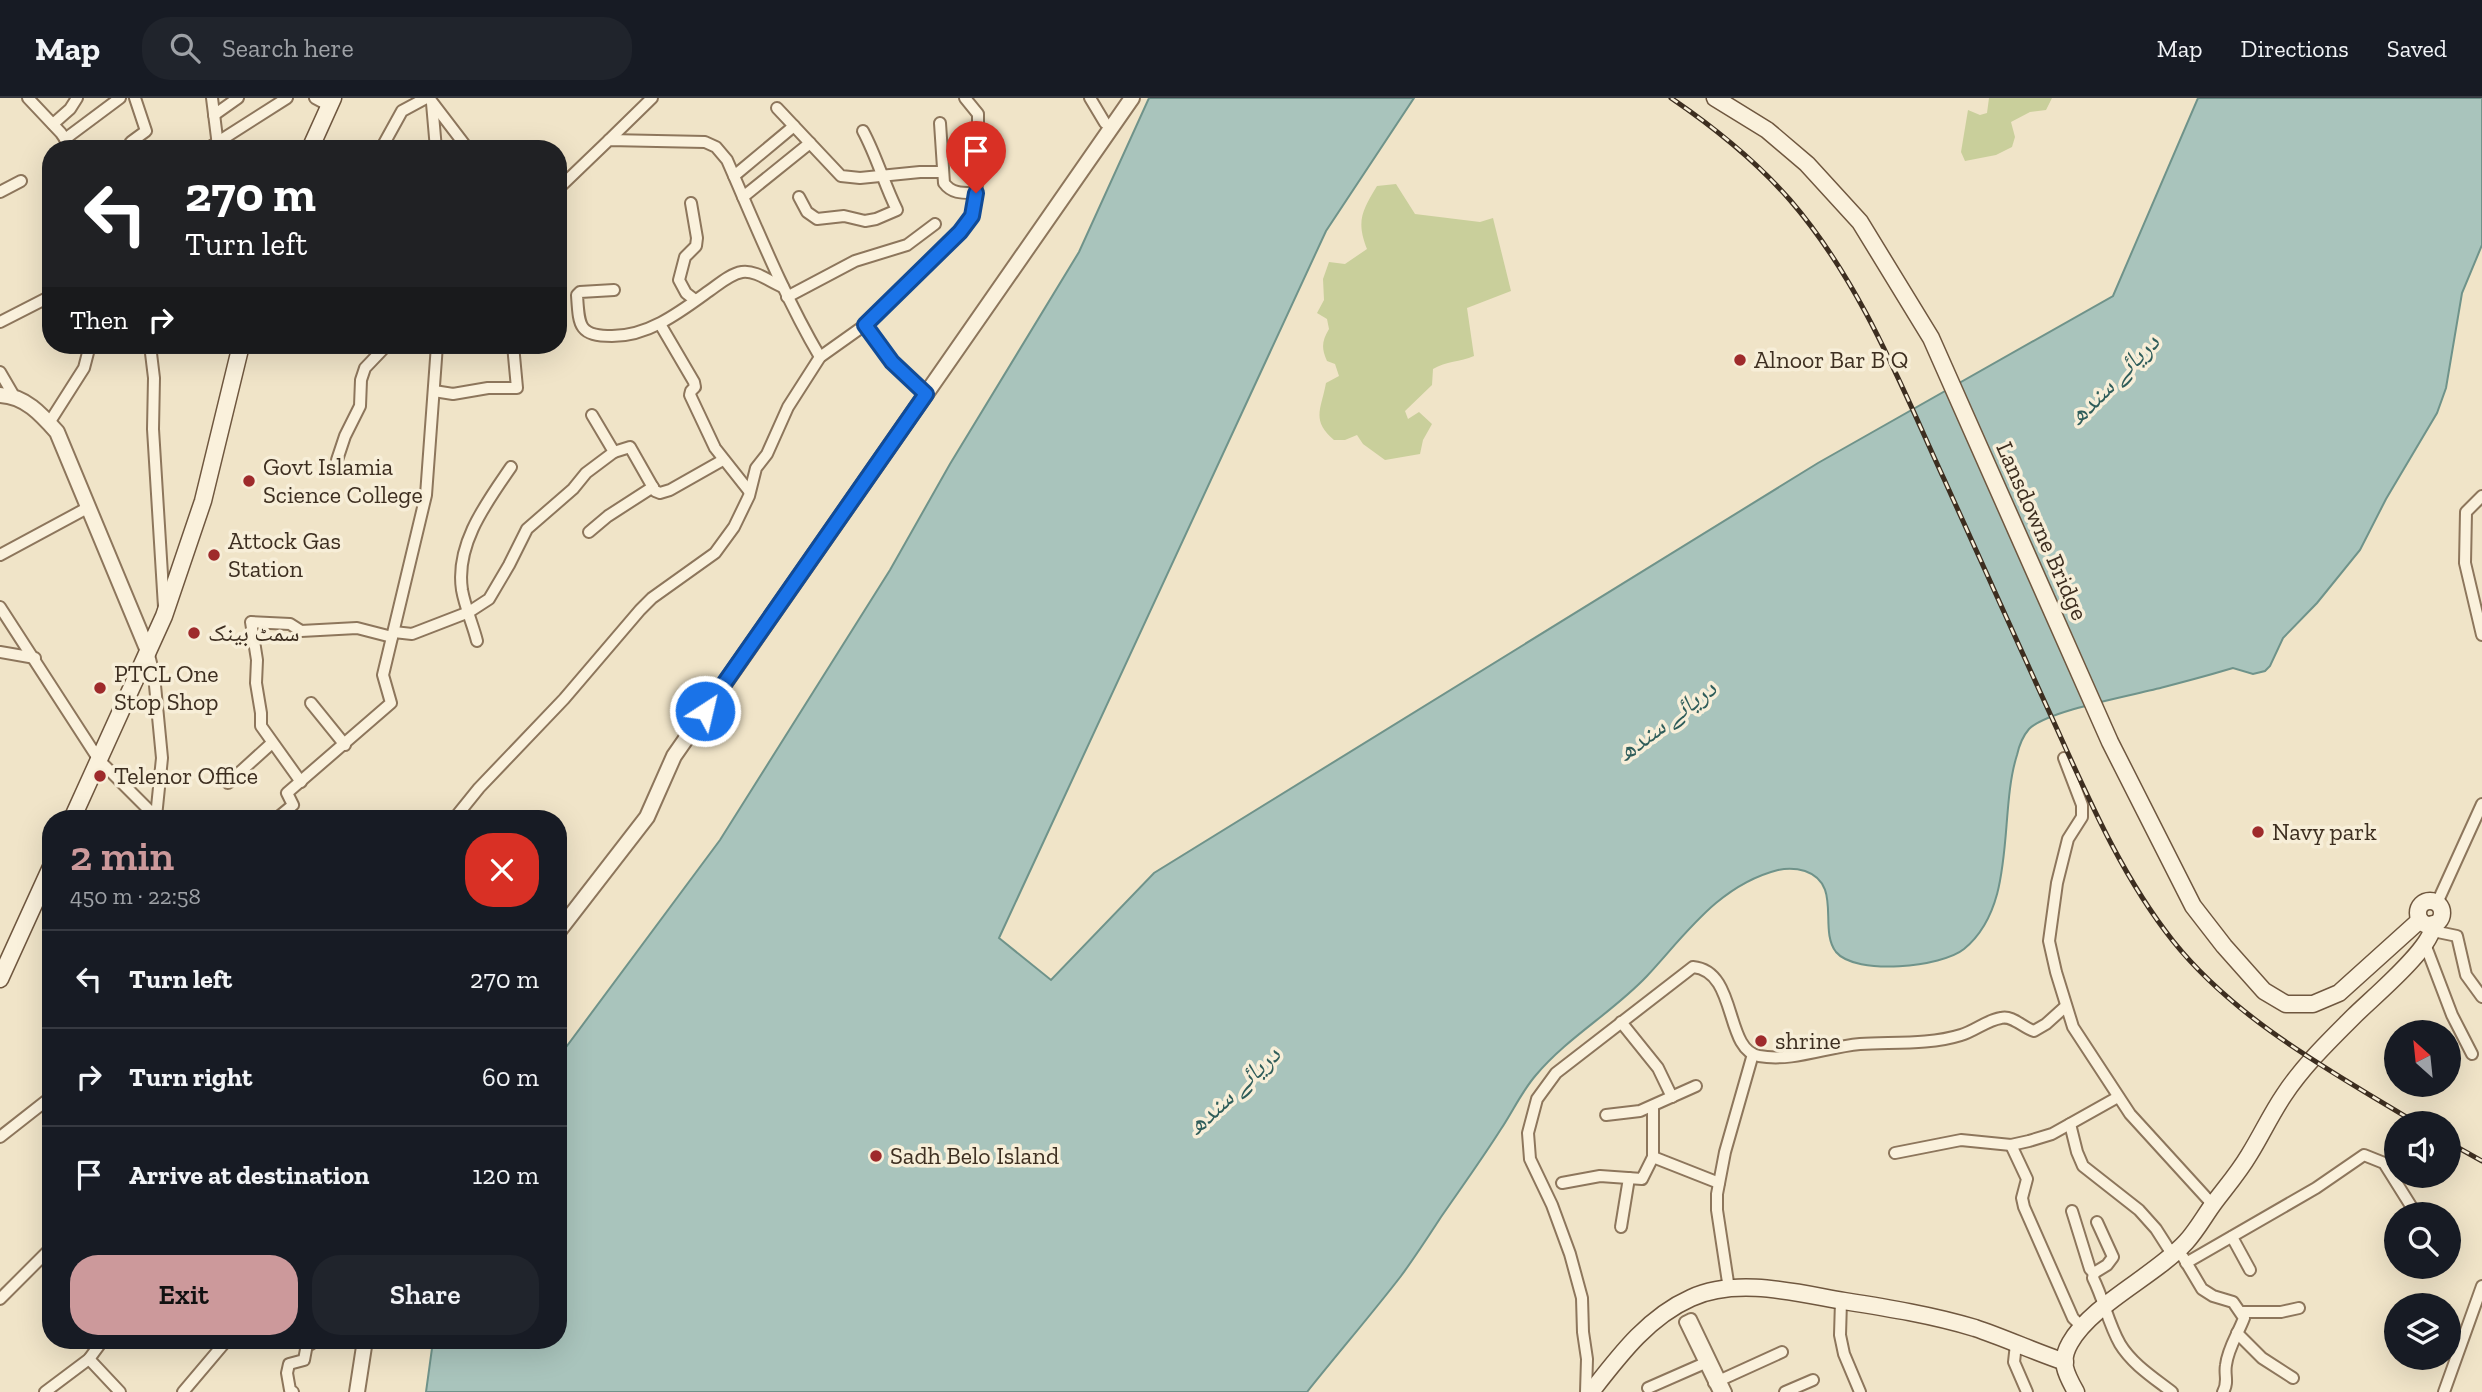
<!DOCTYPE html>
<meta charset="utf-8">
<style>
:root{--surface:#171b24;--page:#20242c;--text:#f1f3f6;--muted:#9ea1a6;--line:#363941;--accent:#cc999b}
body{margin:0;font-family:"Zilla Slab","Noto Naskh Arabic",serif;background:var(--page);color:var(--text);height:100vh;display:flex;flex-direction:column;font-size:26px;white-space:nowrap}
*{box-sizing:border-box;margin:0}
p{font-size:23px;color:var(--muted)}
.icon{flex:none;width:38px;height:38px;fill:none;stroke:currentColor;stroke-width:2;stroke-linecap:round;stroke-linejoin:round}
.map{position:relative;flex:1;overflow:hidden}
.details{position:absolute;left:42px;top:712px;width:525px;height:539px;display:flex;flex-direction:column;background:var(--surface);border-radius:28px;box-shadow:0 7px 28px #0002}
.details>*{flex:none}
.guide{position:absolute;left:42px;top:42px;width:525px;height:214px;border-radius:28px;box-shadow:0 7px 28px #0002;background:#202124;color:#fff;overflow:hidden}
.needle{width:46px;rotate:333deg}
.controls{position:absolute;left:2384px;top:922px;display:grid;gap:14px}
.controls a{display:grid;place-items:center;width:77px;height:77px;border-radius:50%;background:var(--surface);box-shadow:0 7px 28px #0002;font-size:35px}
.pin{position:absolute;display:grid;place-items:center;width:60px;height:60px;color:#fff;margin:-72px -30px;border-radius:50% 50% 50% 0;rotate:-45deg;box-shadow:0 0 7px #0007}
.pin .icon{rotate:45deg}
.me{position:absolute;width:77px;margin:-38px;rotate:35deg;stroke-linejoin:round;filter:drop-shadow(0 0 5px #0008)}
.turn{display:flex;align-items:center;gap:24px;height:147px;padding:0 28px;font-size:32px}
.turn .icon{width:91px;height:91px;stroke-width:2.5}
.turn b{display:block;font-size:49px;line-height:60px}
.then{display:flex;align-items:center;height:66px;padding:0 28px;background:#0003;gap:14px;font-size:26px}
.round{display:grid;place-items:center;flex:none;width:74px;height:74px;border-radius:28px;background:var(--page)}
.overview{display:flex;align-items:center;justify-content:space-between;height:119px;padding:0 28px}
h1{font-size:42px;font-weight:600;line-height:52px;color:var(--accent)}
.button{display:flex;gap:14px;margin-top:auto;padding:14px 28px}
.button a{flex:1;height:80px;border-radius:28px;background:var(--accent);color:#111;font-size:28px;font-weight:600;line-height:80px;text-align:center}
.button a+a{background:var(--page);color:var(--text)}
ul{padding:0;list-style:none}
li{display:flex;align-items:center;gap:21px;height:98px;padding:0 28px;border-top:2px solid var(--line)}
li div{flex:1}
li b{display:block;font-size:26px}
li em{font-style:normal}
header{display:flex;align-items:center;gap:42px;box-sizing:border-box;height:98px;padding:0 35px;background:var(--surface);border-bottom:2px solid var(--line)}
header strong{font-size:33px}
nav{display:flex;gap:38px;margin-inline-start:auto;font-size:24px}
.search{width:490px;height:63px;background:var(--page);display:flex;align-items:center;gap:18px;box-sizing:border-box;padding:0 24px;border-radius:28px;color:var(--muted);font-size:26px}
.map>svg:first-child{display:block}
.green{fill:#c9cf9b}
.water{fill:#a9c4bc;stroke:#6f938a;stroke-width:2}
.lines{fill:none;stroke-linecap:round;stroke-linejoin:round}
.minor-casing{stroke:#8d765c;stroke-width:14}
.tertiary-casing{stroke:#8d765c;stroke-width:18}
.secondary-casing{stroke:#6f573f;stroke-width:19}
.minor{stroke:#faf1dc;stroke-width:10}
.tertiary{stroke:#faf1dc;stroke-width:14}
.secondary{stroke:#faf1dc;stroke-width:16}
.rail-casing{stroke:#3d2e20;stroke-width:5}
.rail{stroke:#f7eed8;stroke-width:2.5;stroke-dasharray:8;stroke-linecap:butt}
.route-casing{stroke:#114b97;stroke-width:18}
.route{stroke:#1a73e8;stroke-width:12}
.poi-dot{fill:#9e2a2b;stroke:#f7eed8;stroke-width:2.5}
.labels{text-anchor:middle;stroke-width:7;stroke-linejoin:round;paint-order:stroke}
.poi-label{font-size:24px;fill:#3d2e20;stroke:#f7eed8;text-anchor:start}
.street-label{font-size:24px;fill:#3d2e20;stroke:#f7eed8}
.water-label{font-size:26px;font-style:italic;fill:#2f5d5a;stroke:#f7eed8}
</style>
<header>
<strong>Map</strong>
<div class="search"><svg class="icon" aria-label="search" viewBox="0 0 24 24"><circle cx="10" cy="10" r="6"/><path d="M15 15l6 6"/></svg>Search here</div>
<nav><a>Map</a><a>Directions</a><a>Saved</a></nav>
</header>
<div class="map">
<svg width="2482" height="1294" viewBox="0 0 2482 1294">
<rect width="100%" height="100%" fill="#f0e4c8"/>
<g class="green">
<polygon points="1989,0 2052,0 2046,12 2030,14 2011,24 2015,39 2012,49 1996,57 1965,63 1961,54 1968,12 1980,17 1987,15"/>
<path d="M1396,86l19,30 65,8 13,-4 18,73 -44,17 7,48c-14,6 -28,5 -41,13l-1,16 -27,26 3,8 11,-7 13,12 -9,16 -3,14 -35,6 -22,-16 -6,-9 -12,5h-11c-23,-20 -13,-30 -8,-57l13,-7 -4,-12 -8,-3c-6,-13 -5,-20 2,-32l-2,-10 -10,-6 7,-13 -1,-21 6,-17 16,2 22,-15c-11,-28 -5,-38 10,-63z"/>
</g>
<path class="water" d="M1149,0h265l-88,133 -327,707 52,42 103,-107 664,-410 295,-167 85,-198h284v147l-20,48 -16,95 -9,25 -51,86 -26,51 -43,53 -34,35 -13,28 -5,5 -12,3 -20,-6c-23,7 -46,13 -69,19 -29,8 -116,23 -135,42 -6,7 -10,17 -12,26 -19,59 1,150 -53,194 -22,18 -108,27 -128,3 -18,-23 7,-68 -31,-81 -10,-3 -17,-3 -27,-1 -59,15 -92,64 -131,106 -34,36 -79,61 -111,99 -14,16 -23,36 -35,54 -19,30 -40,59 -60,88 -13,20 -26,40 -40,59 -30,39 -63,77 -94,116h-881l7,-51 125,-1v-282l162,-218 170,-270 60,-106 129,-212z"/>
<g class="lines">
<defs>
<g id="minor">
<polyline points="28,0 61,35 72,51"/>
<polyline points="212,0 218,48"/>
<polyline points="315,0 330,8"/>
<polyline points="429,0 468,51"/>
<polyline points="1090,0 1105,25"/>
<polyline points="432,5 436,51"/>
<polyline points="777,10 841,78 860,80 920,74 942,74"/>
<polyline points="214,17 238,0"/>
<path d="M940,25l4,60c8,11 19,10 32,10"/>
<polyline points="53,26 70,11 77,0"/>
<polyline points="65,41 120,0"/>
<polyline points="609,42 652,0"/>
<polyline points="133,51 131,44 146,33 135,0"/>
<polyline points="207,51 287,0"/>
<polyline points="381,51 402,13 426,0"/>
<polyline points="734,78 794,28"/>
<path d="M558,91l51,-49 96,2 11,5 11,13c29,66 56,134 93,197"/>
<polyline points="0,94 21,83"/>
<polyline points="743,99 810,45"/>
<path d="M799,99l8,15 10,7 27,-3 21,5 11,-2 21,-9c-13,-26 -20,-53 -34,-79"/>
<polyline points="691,105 697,140 696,148 685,159 679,182 686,195 695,202"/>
<path d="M614,192l-34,2 -3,3c2,30 1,41 35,41 37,0 68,-24 97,-45 10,-7 21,-17 33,-19 14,-2 28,10 41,15"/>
<polyline points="787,199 855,163 907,147 935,126"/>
<polyline points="0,224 51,198"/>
<polyline points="660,226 694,284 695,289 691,293 690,297 715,350 749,393"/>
<polyline points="865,227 892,264 926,296"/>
<polyline points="150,247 154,280 153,331 164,509"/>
<polyline points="0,274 14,298"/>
<polyline points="434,293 453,296 488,290 517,290 513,247"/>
<polyline points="49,325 84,270 90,247"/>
<polyline points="614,354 630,349 655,393 660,395 670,392 723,362"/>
<polyline points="337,362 345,338 360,308 361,282 365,270 387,247"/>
<polyline points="2482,398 2466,414 2465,465 2482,537"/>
<polyline points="589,434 608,418 653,389"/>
<polyline points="0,457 89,409"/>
<polyline points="0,509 99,662 158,721"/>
<polyline points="394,534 412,536 469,514 489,501 509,467 527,431 573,391 586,375 614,354 592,317"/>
<path d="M477,543c-4,-16 -12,-34 -15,-51 -7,-46 25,-88 49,-123"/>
<polyline points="148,553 154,577 162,660 156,719"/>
<polyline points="0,554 35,560"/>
<polyline points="311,605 345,647"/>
<polyline points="2064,660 2082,707 2082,719 2068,741 2057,785 2049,843 2056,874 2073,929 2130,1016 2213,1107"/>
<polyline points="301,684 261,628 261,615 256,585 257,562 251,524 290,526 301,533 357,530 392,539"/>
<polyline points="228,685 272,645"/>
<polyline points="276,721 293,707 287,695 391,605 383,577 426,397 437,247"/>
<polyline points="454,721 479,690 564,601 640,512 652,500 715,455 734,429 749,398 756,370 767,356 788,309 820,259 865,227 959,134 972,118 978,81 978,16 965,0"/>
<polyline points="2437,805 2482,706"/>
<polyline points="2433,833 2457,838 2466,877 2482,899"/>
<polyline points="2425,846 2452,917 2472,956"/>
<polyline points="1621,924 1658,970 1672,999"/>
<polyline points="1606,1017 1640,1013 1696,988"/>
<polyline points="2070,1026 2077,1054 2083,1068 2139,1112 2156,1131 2172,1156"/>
<polyline points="0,1039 51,999"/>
<polyline points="2011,1047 2027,1081 2022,1100 2024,1109 2073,1220 2082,1229"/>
<polyline points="1895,1055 1961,1042 2011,1047 2029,1043 2052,1036 2118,999"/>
<polyline points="1653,1059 1719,1085"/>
<polyline points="1562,1085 1600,1078 1642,1081 1653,1059 1653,1008"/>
<polyline points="2072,1113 2090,1171 2094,1175"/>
<path d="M2097,1124l16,35 -6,8 -13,8 -1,5c11,22 15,45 27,66 12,20 34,34 52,48"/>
<polyline points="1621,1129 1629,1080"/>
<polyline points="2232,1139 2250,1172"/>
<path d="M2183,1159l19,32 11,7 20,6 11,16c-6,16 -16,30 -18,47 -2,10 3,17 -3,27"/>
<polyline points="2186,1165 2316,1090 2364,1057 2384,1065 2416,1116"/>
<polyline points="1729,1191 1717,1112 1717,1096 1725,1054 1753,956"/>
<polyline points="0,1201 51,1150"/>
<polyline points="1841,1203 1840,1237 1844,1256 1860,1294"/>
<polyline points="2241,1214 2281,1214 2299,1210"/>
<polyline points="2237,1235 2262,1260 2293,1280"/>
<polyline points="291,1242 311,1246 315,1242"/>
<polyline points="2016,1246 2014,1264 2027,1294"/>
<polyline points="89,1261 120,1294"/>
<polyline points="1714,1285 1782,1254"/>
<polyline points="1648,1290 1705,1265"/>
<polyline points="45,1294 89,1261 103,1242"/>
<polyline points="183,1294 227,1242"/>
<polyline points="293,1294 290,1292 287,1275 289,1266 304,1262 307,1246"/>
<path d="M1586,1294l1,-33 -4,-27 -1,-34 -12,-44 -18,-49 -22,-46 -2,-26 9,-34 19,-26 137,-106c45,4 31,83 66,89 34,6 67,-9 101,-12 33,-2 69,1 101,-9 14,-4 26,-15 40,-17 12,-3 22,10 33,13l12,-7 20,-18"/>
<polyline points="1719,1294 1685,1224 1691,1221 1726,1294"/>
<polyline points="1785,1294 1813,1282"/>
<polyline points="2444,1294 2482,1188"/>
</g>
<g id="tertiary">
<path d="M0,297c25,1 41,19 57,37l91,219"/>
<polyline points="558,834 647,719 674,658 1132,0"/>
<polyline points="357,1294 365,1242"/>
</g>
<g id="secondary">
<polyline points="1715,0 1767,32 1807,66 1860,124 1931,240 2110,644 2193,808 2224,848 2264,893 2286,906 2313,906 2339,895 2420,822"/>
<polyline points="310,51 333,0"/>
<polyline points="72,721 164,518 203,403 241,247"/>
<circle cx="2430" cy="815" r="12"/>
<polyline points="0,881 51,769"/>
<path d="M1591,1294c28,-36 57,-75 100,-94 46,-21 106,-5 153,3 44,7 88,14 131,27 30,10 60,24 90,34"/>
<path d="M2076,1294c-10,-18 -17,-30 -6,-49 22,-39 85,-67 116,-101 11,-12 19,-27 28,-39 12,-16 25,-31 35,-48 12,-19 22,-41 35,-60 19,-29 46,-55 70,-79 18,-18 80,-69 79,-92"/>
</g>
</defs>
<use href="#minor" class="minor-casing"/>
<use href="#tertiary" class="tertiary-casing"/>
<use href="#secondary" class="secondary-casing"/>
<use href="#minor" class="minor"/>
<use href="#tertiary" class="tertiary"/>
<use href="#secondary" class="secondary"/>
<defs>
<g id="rail">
<path d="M1671,0c44,30 84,62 119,102 70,81 110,183 154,279 38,84 75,167 113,250 33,73 66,149 116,212 64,80 158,130 245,183"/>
<polyline points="2448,1044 2482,1063"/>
</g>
</defs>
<use href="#rail" class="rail-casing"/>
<use href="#rail" class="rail"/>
</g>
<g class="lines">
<defs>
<polyline id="route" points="705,613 926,296 892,264 865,227 960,134 972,118 976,95"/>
</defs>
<use href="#route" class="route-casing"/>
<use href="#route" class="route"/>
</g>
<g class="poi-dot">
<circle cx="1740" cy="262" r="7"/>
<circle cx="249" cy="383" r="7"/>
<circle cx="214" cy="457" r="7"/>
<circle cx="194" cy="535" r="7"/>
<circle cx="100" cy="590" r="7"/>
<circle cx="100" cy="678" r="7"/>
<circle cx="2258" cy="734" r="7"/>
<circle cx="1761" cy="943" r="7"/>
<circle cx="876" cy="1058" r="7"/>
</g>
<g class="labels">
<g class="poi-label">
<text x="1754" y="270">Alnoor Bar B Q</text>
<text x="263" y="377">Govt Islamia<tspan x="263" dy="28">Science College</tspan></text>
<text x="228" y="451">Attock Gas<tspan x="228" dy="28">Station</tspan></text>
<text x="208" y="543">سمٹ بینک</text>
<text x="114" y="584">PTCL One<tspan x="114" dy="28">Stop Shop</tspan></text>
<text x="114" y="686">Telenor Office</text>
<text x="2272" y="742">Navy park</text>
<text x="1775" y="951">shrine</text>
<text x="890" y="1066">Sadh Belo Island</text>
</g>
<g class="street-label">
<text transform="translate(2042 433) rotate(66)" y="8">Lansdowne Bridge</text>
</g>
<g class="water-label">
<text transform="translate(2113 281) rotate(-45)" y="9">دریائے سندھ</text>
<text transform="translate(1666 622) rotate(-37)" y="9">دریائے سندھ</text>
<text transform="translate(1233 992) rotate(-43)" y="9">دریائے سندھ</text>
</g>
</g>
</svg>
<div class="controls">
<a><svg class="needle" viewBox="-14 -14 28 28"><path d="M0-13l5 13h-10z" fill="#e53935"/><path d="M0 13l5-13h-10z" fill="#9ea1a6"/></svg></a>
<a><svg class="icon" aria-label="sound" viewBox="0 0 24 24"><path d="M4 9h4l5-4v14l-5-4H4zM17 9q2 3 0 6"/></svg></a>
<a><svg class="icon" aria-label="search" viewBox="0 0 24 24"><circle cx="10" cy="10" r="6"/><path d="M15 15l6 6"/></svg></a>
<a><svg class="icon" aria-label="layers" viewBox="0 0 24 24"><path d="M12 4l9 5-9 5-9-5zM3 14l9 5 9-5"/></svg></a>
</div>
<div class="pin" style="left:976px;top:95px;background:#d93025"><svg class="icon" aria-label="arrive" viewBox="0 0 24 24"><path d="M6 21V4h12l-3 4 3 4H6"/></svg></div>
<svg class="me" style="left:705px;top:613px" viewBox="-20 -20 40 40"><circle r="17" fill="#1a73e8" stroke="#fff" stroke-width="3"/><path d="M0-11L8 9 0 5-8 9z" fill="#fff"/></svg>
<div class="guide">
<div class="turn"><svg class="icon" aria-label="left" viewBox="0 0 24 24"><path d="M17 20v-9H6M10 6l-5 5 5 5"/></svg><div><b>270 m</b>Turn left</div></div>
<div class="then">Then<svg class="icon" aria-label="right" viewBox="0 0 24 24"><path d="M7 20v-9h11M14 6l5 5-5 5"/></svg></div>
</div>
<section class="details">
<div class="overview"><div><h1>2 min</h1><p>450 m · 22:58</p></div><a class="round" style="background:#d93025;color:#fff"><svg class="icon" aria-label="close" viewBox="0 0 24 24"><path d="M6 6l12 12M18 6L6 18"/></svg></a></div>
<ul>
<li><svg class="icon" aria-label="left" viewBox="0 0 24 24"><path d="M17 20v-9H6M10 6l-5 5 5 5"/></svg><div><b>Turn left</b></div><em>270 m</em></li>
<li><svg class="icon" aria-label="right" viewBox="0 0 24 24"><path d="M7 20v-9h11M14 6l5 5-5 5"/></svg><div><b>Turn right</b></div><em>60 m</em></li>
<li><svg class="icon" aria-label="arrive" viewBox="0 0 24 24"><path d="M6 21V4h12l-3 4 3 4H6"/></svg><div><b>Arrive at destination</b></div><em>120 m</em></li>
</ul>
<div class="button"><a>Exit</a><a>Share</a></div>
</section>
</div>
